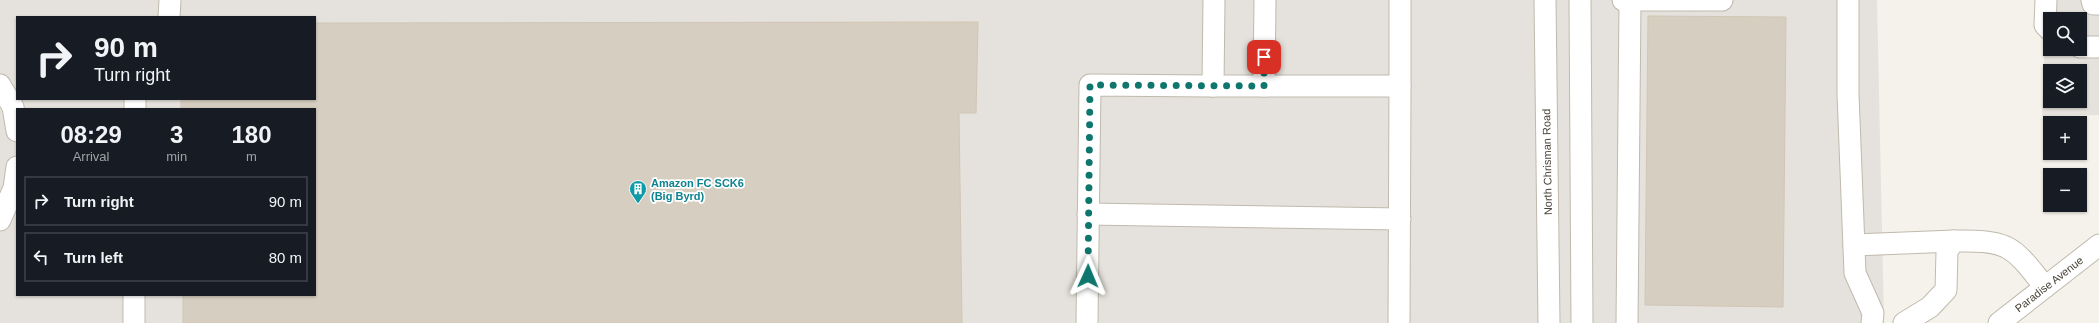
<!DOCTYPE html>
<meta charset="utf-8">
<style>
:root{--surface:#171b24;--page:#20242c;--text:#f1f3f6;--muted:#9ea1a6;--line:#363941}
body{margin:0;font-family:Helvetica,sans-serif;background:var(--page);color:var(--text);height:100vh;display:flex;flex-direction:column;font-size:15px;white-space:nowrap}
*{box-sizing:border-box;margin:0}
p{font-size:13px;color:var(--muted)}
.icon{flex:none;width:22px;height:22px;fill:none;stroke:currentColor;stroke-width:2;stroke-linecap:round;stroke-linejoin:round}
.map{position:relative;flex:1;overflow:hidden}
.sheet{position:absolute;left:16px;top:108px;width:300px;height:188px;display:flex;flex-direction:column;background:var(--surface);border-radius:0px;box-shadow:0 1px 3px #0004}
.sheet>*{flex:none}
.banner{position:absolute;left:16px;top:16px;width:300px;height:84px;border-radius:0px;box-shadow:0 1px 3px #0004;background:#171b24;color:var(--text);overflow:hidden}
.tools{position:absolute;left:2043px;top:12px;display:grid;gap:8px}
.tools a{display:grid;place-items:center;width:44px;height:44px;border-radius:0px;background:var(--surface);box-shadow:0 1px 3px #0004;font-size:20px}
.pin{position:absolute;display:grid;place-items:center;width:34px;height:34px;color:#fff;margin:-17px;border-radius:8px;box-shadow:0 2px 6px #0006}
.me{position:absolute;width:44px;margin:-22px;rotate:1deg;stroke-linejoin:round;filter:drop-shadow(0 0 3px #0008)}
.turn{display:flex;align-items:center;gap:14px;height:84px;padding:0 12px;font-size:18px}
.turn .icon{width:52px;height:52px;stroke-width:2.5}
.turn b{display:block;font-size:28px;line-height:34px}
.eta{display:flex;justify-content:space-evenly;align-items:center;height:68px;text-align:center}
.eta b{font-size:24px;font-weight:800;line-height:28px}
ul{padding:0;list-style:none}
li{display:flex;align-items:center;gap:12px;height:50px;margin:0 8px 6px;padding:0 4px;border:2px solid var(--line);border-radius:0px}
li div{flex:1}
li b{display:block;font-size:15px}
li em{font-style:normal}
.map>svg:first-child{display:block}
.industrial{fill:#e5e1dc;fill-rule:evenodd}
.building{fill:#d6cec0;stroke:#d1c6b4}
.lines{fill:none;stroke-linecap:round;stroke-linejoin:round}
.minor-casing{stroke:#c0baad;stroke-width:23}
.minor{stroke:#fff;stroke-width:21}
.route{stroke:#0f766e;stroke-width:7;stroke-dasharray:0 12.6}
.labels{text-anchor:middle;stroke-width:3.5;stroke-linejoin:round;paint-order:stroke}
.street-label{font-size:11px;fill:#494339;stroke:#fff}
.culture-label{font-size:11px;font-weight:bold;fill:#0d838f;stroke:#fff;text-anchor:start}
</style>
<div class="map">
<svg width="2099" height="323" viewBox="0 0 2099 323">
<rect width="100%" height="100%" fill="#f5f2eb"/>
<g class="industrial">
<path d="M0,0h1877l7,323h-1884zM17,17h298v82h-298zM17,109h298v186h-298z"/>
<path d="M2046,0h53v115l-57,1zM2050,19h30v30h-30zM2050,71h30v30h-30z"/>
</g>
<g class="building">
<polygon points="1648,16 1786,17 1783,307 1645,305"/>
<polygon points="978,22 976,113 959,113 962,323 183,323 183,295 315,295 315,109 181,109 181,99 315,99 315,23"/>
</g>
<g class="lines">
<defs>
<g id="minor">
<polyline points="1545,0 1549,323"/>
<polyline points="1580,0 1582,323"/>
<polyline points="1623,0 1722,0"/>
<polyline points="1848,0 1848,94 1855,273 1873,313 1872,323"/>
<polyline points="2046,0 2045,25 2050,30"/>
<polyline points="2092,0 2093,4 2099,4"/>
<polyline points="169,17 170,0"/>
<polyline points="2080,47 2099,47"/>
<polyline points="0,85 13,107 17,131"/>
<polyline points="1213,86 1400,86 1400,0"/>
<polyline points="1264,86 1265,0"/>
<polyline points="135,109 135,99"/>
<polyline points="1088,214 1400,219"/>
<polyline points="0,220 14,188 17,167"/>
<polyline points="1854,245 1954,241"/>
<polyline points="134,323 134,295"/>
<polyline points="1087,323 1090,85 1213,86 1214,0"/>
<polyline points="1399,323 1400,86"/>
<polyline points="1627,323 1630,1"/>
<path d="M1904,323l26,-16 16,-17 1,-39 7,-10c16,0 37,-1 52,6 16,8 28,27 39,40"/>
<polyline points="1999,323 2099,245"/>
</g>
</defs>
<use href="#minor" class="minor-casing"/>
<use href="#minor" class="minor"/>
</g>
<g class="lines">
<polyline class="route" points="1088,276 1090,85 1264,86 1264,57"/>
</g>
<defs>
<symbol id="building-pin" viewBox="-11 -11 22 30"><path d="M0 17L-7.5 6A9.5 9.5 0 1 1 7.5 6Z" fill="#0f9aa8" stroke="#fff"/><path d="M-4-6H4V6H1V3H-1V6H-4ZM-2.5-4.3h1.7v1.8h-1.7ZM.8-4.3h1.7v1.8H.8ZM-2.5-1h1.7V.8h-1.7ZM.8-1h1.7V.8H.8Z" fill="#fff"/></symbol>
</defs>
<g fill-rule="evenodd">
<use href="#building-pin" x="628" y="179" width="20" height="27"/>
</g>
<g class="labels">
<g class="street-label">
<text transform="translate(1547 162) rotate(-91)" y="4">North Chrisman Road</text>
<text transform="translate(2049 284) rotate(-38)" y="4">Paradise Avenue</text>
</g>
<g class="culture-label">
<text x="651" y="187">Amazon FC SCK6<tspan x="651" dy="13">(Big Byrd)</tspan></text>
</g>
</g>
</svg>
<div class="tools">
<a><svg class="icon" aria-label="search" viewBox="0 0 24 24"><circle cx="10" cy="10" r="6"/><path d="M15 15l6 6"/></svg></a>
<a><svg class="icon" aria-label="layers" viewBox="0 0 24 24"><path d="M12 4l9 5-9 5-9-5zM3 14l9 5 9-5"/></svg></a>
<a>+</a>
<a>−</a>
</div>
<div class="pin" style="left:1264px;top:57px;background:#d93025"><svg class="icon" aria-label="arrive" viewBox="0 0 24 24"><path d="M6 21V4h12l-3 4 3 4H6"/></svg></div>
<svg class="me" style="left:1088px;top:276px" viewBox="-20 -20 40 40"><path d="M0-17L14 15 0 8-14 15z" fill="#0f766e" stroke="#fff" stroke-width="4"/></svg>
<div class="banner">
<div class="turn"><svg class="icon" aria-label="right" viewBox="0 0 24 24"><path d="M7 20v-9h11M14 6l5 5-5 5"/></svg><div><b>90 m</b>Turn right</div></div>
</div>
<section class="sheet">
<div class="eta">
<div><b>08:29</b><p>Arrival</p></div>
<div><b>3</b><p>min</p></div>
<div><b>180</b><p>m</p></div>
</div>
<ul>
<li><svg class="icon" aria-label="right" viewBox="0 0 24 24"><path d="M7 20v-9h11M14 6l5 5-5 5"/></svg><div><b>Turn right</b></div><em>90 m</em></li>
<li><svg class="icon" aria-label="left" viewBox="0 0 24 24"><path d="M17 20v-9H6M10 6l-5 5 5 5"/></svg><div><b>Turn left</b></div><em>80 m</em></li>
</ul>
</section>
</div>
